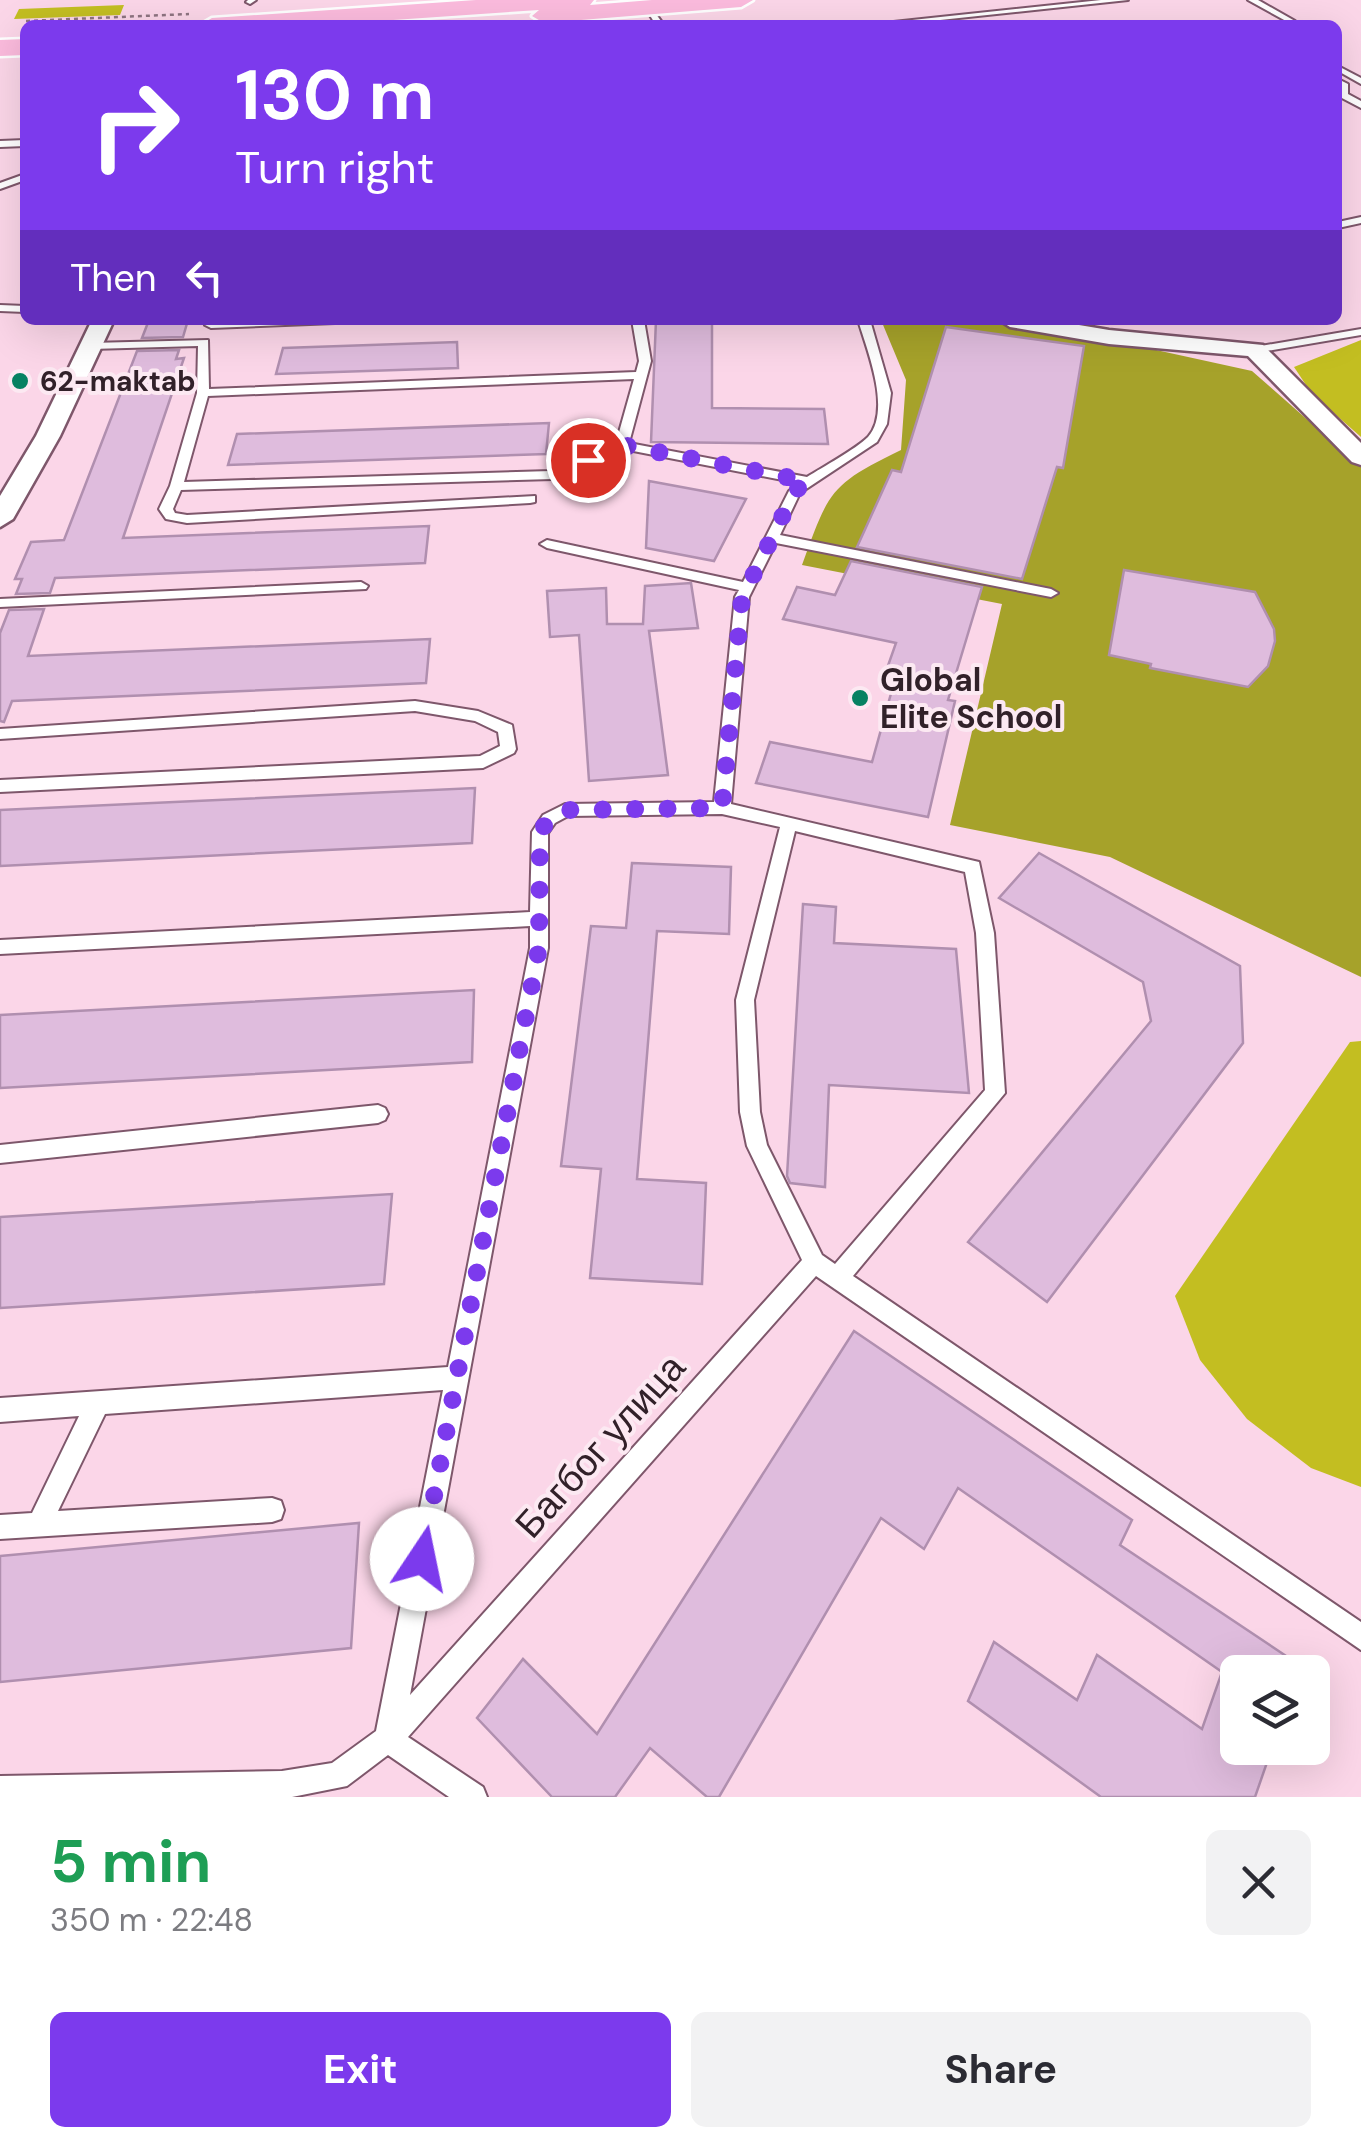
<!DOCTYPE html>
<meta charset="utf-8">
<style>
:root{--surface:#fff;--page:#f2f2f3;--text:#2b2b33;--muted:#7c7c81;--accent:#7c3aed}
body{margin:0;font-family:"DM Sans",sans-serif;background:var(--page);color:var(--text);height:100vh;display:flex;flex-direction:column;font-size:38px;white-space:nowrap}
*{box-sizing:border-box;margin:0}
p{font-size:32px;color:var(--muted)}
.icon{flex:none;width:55px;height:55px;fill:none;stroke:currentColor;stroke-width:2;stroke-linecap:round;stroke-linejoin:round}
.map{position:relative;height:1797px;overflow:hidden}
.panel{display:flex;flex-direction:column;background:var(--surface);flex:1}
.panel>*{flex:none}
.guide{position:absolute;left:20px;top:20px;width:1322px;height:305px;border-radius:15px;box-shadow:0 10px 40px #0002;background:#7c3aed;color:#fff;overflow:hidden}
.buttons{position:absolute;left:1220px;top:1655px;display:grid;gap:20px}
.buttons a{display:grid;place-items:center;width:110px;height:110px;border-radius:15px;background:var(--surface);box-shadow:0 10px 40px #0002;font-size:50px}
.pin{position:absolute;display:grid;place-items:center;width:85px;height:85px;color:#fff;margin:-42px;border:5px solid #fff;border-radius:50%;box-shadow:0 2px 10px #0007}
.me{position:absolute;width:110px;margin:-55px;rotate:11deg;stroke-linejoin:round;filter:drop-shadow(0 0 8px #0008)}
.turn{display:flex;align-items:center;gap:35px;height:210px;padding:0 50px;font-size:45px}
.turn .icon{width:130px;height:130px;stroke-width:2.5}
.turn b{display:block;font-size:70px;line-height:85px}
.then{display:flex;align-items:center;height:95px;padding:0 50px;background:#0003;gap:20px;font-size:38px}
.round{display:grid;place-items:center;flex:none;width:105px;height:105px;border-radius:15px;background:var(--page)}
.headline{display:flex;align-items:center;justify-content:space-between;height:170px;padding:0 50px}
h1{font-size:60px;font-weight:700;line-height:75px;color:#1e9e55}
.button{display:flex;gap:20px;margin-top:auto;padding:20px 50px}
.button a{flex:1;height:115px;border-radius:15px;background:var(--accent);color:#fff;font-size:40px;font-weight:700;line-height:115px;text-align:center}
.button a+a{background:var(--page);color:var(--text)}
.map>svg:first-child{display:block}
.green{fill:#c3be21}
.forest{fill:#a6a22a}
.building{fill:#dfbcdd;stroke:#b08faf;stroke-width:2.5}
.lines{fill:none;stroke-linecap:round;stroke-linejoin:round}
.service-casing{stroke:#7e576b;stroke-width:4}
.minor-casing{stroke:#7e576b;stroke-width:5}
.primary-casing{stroke:#fff;stroke-width:5}
.path{stroke:#8e7481;stroke-width:2.5;stroke-dasharray:4 4;stroke-linecap:butt}
.service{fill:#fff;fill-rule:evenodd}
.minor{fill:#fff;fill-rule:evenodd}
.primary{fill:#fbbbdd;fill-rule:evenodd}
.route{stroke:#7c3aed;stroke-width:18;stroke-dasharray:0 32.4}
.poi-dot{fill:#068262;stroke:#fce9f2;stroke-width:4}
.labels{text-anchor:middle;stroke-width:8;stroke-linejoin:round;paint-order:stroke}
.far-poi-label{font-size:28px;font-weight:bold;fill:#312129;stroke:#fce9f2;text-anchor:start}
.poi-label{font-size:32px;font-weight:bold;fill:#312129;stroke:#fce9f2;text-anchor:start}
.near-street-label{font-size:38px;fill:#312129;stroke:#fce9f2}
</style>
<div class="map">
<svg width="1361" height="1797" viewBox="0 0 1361 1797">
<rect width="100%" height="100%" fill="#fbd6e8"/>
<g class="green">
<polygon points="124,5 120,15 14,19 19,9"/>
<polygon points="1361,340 1361,437 1312,394 1294,367"/>
<polygon points="1361,1041 1361,1487 1311,1468 1247,1419 1200,1360 1175,1296 1350,1042"/>
</g>
<path class="forest" d="M881,320h138l233,51 109,96v510l-251,-120 -160,-32 52,-221 -200,-39c27,-74 27,-80 99,-115l5,-70z"/>
<g class="building">
<polygon points="149,320 188,320 183,337 142,338"/>
<polygon points="656,320 712,320 712,408 824,409 828,444 651,442"/>
<polygon points="946,327 1084,346 1063,468 1057,467 1022,579 857,547 892,470 901,472"/>
<polygon points="457,342 458,368 276,374 283,348"/>
<polygon points="179,350 176,359 184,358 123,538 429,526 425,563 55,578 50,593 16,594 22,579 15,579 31,542 64,540 137,351"/>
<polygon points="549,423 546,454 228,465 237,434"/>
<polygon points="649,481 746,499 714,561 646,548"/>
<polygon points="851,561 982,587 948,700 955,701 928,817 756,783 770,742 872,762 895,679 884,677 896,643 783,619 797,587 835,595"/>
<polygon points="1124,570 1255,592 1274,629 1275,641 1268,666 1248,687 1150,668 1151,664 1109,655"/>
<polygon points="691,583 698,628 649,631 668,775 589,781 579,635 550,637 547,591 606,588 607,624 643,624 645,586"/>
<polygon points="44,609 28,656 430,639 426,683 12,701 4,722 0,721 0,633 9,610"/>
<polygon points="475,788 472,843 0,866 0,810"/>
<polygon points="1039,853 1240,966 1243,1043 1047,1302 968,1242 1151,1021 1143,982 999,898"/>
<polygon points="632,863 731,867 729,934 657,931 637,1179 706,1183 702,1284 590,1278 601,1169 561,1166 591,926 626,928"/>
<polygon points="803,904 836,907 834,943 956,949 969,1093 829,1085 825,1187 790,1183 787,1176"/>
<polygon points="474,990 472,1062 0,1088 0,1015"/>
<polygon points="392,1194 384,1284 0,1308 0,1217"/>
<polygon points="854,1331 1132,1520 1120,1545 1310,1672 1238,1672 1238,1748 1272,1748 1255,1797 1101,1797 968,1701 994,1642 1077,1700 1097,1655 1202,1729 1222,1672 958,1488 924,1549 881,1518 719,1797 707,1797 650,1748 615,1797 552,1797 477,1718 523,1659 597,1734"/>
<polygon points="359,1523 351,1648 0,1682 0,1556"/>
</g>
<g class="lines">
<defs>
<g id="service">
<polygon points="248,0 256,0 250,4 246,2"/>
<polygon points="1101,0 1128,0 893,25 865,25"/>
<polygon points="1248,0 1258,0 1295,21 1291,25 1283,25 1286,21"/>
<polygon points="644,6 650,6 664,25 656,25"/>
<polygon points="1338,66 1361,78 1361,84 1338,71"/>
<polygon points="1338,79 1348,84 1348,94 1361,101 1361,108 1340,97"/>
<polygon points="25,140 25,146 0,147 0,141"/>
<polygon points="25,174 25,180 0,189 0,183"/>
<polygon points="1361,217 1361,223 1338,228 1338,222"/>
<polygon points="0,305 25,306 25,312 0,311"/>
<polygon points="252,320 341,320 335,323 211,328 205,325 211,322"/>
<path d="M632,320h12l7,41 -22,82 178,34c16,-10 49,-28 61,-40 24,-27 -1,-87 -10,-117h12l21,73 -4,31 -10,18 -77,51 -20,42 271,54 7,4 -7,4 -275,-54 -27,54 -18,207 248,58 15,71 11,160 -152,183 508,346v28l-545,-374 -408,461 75,50 4,10h-38l-61,-42 -41,31 -55,11h-292v-21l282,-5 50,-8 44,-32 67,-341 -338,24 -47,97 214,-13 9,3 3,9 -3,9 -9,3 -272,17v-24l32,-2 47,-97 -79,6v-24l448,-31 82,-419v-22l-530,28v-14l530,-28 2,-80 11,-17 22,-11 149,-2 21,-205 4,-7 -192,-42 -7,-4 7,-4 196,42 46,-91 9,-8 -175,-34 -70,30 -372,11 -8,19 2,4 12,2 348,-19v6l-5,1 -343,20 -21,-4 -7,-10 11,-23 27,-93 1,-47 -107,3 -6,-3 6,-3 117,-3 1,49 427,-17 3,-11zM634,379l-18,64 -65,28 -367,11 24,-86zM722,814l58,13 -44,173 4,112 7,34 55,114 -392,435 138,-747v-115l7,-10 13,-7zM795,831l170,41 11,61 9,157 -150,174 -13,-9 -55,-110 -7,-33 -6,-112z"/>
<polygon points="1361,329 1361,335 1255,353 1249,350 1255,347"/>
<polygon points="361,582 368,586 366,589 0,607 0,599"/>
<polygon points="415,701 478,711 512,725 516,749 514,753 483,768 0,792 0,780 480,756 500,746 498,732 475,721 415,711 0,739 0,729"/>
<polygon points="378,1105 385,1108 388,1114 385,1120 378,1123 0,1163 0,1145"/>
</g>
<g id="minor">
<polygon points="92,320 114,320 60,436 13,519 0,527 0,496 36,436"/>
<polygon points="999,320 1049,320 1109,330 1263,345 1361,443 1361,465 1352,462 1248,356 1109,344 1010,327"/>
</g>
<g id="primary">
<polygon points="476,0 594,0 590,5 652,0 753,0 741,7 544,23 532,16 539,10 320,25 200,25 212,18"/>
<polygon points="25,39 25,55 0,56 0,40"/>
</g>
</defs>
<use href="#service" class="service-casing"/>
<use href="#minor" class="minor-casing"/>
<use href="#primary" class="primary-casing"/>
<polyline class="path" points="26,21 189,14"/>
<use href="#service" class="service"/>
<use href="#minor" class="minor"/>
<use href="#primary" class="primary"/>
</g>
<g class="lines">
<polyline class="route" points="422,1559 539,948 540,832 549,819 565,810 722,808 742,598 795,491 807,481 622,445 588,460"/>
</g>
<g class="poi-dot">
<circle cx="20" cy="381" r="10"/>
<circle cx="860" cy="698" r="10"/>
</g>
<g class="labels">
<g class="far-poi-label">
<text x="40" y="391">62-maktab</text>
</g>
<g class="poi-label">
<text x="880" y="691">Global<tspan x="880" dy="37">Elite School</tspan></text>
</g>
<g class="near-street-label">
<text transform="translate(600 1446) rotate(-48)" y="13">Багбог улица</text>
</g>
</g>
</svg>
<div class="buttons">
<a><svg class="icon" aria-label="layers" viewBox="0 0 24 24"><path d="M12 4l9 5-9 5-9-5zM3 14l9 5 9-5"/></svg></a>
</div>
<div class="pin" style="left:588px;top:460px;background:#d93025"><svg class="icon" aria-label="arrive" viewBox="0 0 24 24"><path d="M6 21V4h12l-3 4 3 4H6"/></svg></div>
<svg class="me" style="left:422px;top:1559px" viewBox="-20 -20 40 40"><circle r="19" fill="#fff"/><path d="M0-13L10 11 0 6-10 11z" fill="#7c3aed"/></svg>
<div class="guide">
<div class="turn"><svg class="icon" aria-label="right" viewBox="0 0 24 24"><path d="M7 20v-9h11M14 6l5 5-5 5"/></svg><div><b>130 m</b>Turn right</div></div>
<div class="then">Then<svg class="icon" aria-label="left" viewBox="0 0 24 24"><path d="M17 20v-9H6M10 6l-5 5 5 5"/></svg></div>
</div>
</div>
<section class="panel">
<div class="headline"><div><h1>5 min</h1><p>350 m · 22:48</p></div><a class="round"><svg class="icon" aria-label="close" viewBox="0 0 24 24"><path d="M6 6l12 12M18 6L6 18"/></svg></a></div>
<div class="button"><a>Exit</a><a>Share</a></div>
</section>
